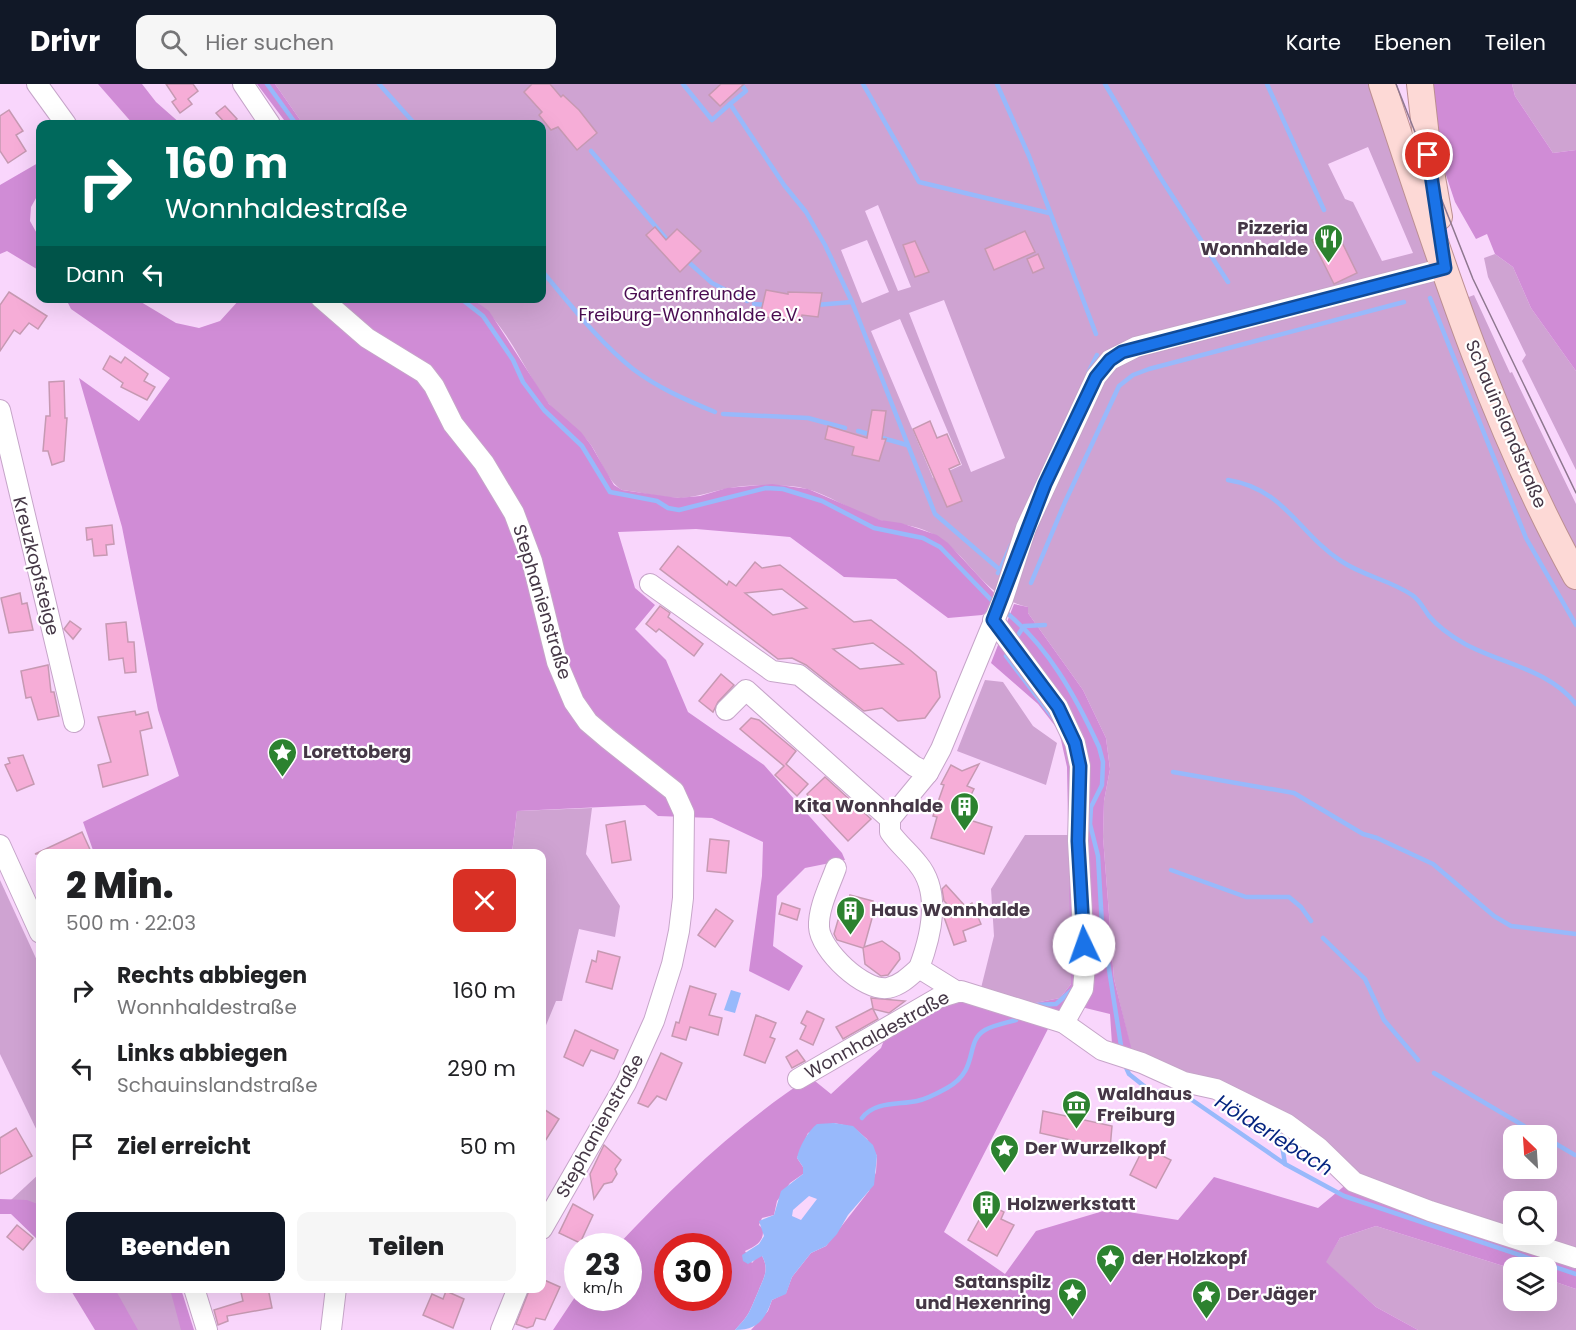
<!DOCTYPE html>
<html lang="de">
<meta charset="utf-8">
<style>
:root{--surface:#fff;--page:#f6f6f6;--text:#202124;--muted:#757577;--accent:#111827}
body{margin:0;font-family:Poppins,sans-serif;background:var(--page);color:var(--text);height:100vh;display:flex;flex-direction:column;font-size:22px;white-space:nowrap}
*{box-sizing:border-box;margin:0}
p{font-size:20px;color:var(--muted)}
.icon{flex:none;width:33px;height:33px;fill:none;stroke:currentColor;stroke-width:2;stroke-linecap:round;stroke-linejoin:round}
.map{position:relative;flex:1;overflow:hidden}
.drawer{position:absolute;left:36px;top:765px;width:510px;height:444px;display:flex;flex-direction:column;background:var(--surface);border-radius:12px;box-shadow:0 6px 24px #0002}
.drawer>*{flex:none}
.top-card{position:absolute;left:36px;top:36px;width:510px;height:183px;border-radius:12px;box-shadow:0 6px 24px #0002;background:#00695c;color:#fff;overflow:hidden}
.needle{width:39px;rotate:335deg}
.tools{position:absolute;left:1503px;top:1041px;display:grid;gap:12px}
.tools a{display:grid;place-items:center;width:54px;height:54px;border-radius:12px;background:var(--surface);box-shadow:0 6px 24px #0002;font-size:30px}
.speed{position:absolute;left:564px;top:1149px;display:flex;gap:12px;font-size:30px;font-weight:700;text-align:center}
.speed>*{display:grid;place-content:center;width:78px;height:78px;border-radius:50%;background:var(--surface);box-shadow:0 6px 24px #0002;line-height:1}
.speed small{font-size:15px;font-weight:400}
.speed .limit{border:9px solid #d22;background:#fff;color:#111}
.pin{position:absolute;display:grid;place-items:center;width:51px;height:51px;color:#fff;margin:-26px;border:3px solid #fff;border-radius:50%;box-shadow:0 2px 6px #0007}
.me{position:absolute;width:66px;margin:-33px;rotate:357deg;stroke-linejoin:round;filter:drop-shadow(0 0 4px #0008)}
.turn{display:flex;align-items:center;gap:21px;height:126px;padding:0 30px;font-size:27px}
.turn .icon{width:78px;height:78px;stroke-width:2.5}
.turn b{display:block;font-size:42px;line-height:51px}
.then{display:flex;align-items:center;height:57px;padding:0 30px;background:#0003;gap:12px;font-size:22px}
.round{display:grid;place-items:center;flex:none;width:63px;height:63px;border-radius:12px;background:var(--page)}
.overview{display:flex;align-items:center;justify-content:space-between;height:102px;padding:0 30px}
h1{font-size:36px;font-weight:800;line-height:45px}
.cta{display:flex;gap:12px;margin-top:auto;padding:12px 30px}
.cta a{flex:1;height:69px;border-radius:12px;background:var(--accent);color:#fff;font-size:24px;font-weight:800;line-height:69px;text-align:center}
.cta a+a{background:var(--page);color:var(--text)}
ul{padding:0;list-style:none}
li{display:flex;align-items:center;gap:18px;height:78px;padding:0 30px}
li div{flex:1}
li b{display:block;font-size:22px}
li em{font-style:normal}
header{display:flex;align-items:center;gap:36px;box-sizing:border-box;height:84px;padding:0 30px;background:var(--accent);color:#fff}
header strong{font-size:28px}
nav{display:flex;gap:33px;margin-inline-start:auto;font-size:21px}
.search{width:420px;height:54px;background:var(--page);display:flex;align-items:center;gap:15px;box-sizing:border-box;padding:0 21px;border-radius:12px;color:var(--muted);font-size:22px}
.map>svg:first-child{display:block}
.green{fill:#cfa3d2;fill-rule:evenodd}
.forest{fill:#d08cd6;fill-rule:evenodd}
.water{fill:#98b9fb;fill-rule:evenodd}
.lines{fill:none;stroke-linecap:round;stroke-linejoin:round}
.stream{stroke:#98b9fb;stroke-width:4.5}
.building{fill:#f6add7;stroke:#c699b2;stroke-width:1.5;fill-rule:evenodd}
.minor-casing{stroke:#c6a5c9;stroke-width:22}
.major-casing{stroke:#bc8f91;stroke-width:28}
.minor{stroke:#fff;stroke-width:20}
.major{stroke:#fdd9d6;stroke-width:26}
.tram{stroke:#8e778f;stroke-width:1.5}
.route-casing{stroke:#114b97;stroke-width:15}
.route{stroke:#1a73e8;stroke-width:10}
.labels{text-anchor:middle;stroke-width:4.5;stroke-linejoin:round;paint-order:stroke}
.poi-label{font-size:18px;font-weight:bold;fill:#453746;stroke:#fff;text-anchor:start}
.park-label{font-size:18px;fill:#4a0c51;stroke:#fff}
.street-label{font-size:18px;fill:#453746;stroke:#fff}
.water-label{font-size:20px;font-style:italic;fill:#052580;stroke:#fff}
</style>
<header>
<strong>Drivr</strong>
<div class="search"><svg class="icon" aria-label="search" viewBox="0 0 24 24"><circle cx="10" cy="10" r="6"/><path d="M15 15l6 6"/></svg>Hier suchen</div>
<nav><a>Karte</a><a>Ebenen</a><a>Teilen</a></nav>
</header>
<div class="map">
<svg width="1576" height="1246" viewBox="0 0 1576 1246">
<rect width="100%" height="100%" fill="#f9d6fc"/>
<g class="green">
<path d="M275,0h1096l69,214 5,8 29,-11 36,78 2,-1 64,132v762l-190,-62 -65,-65 -98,-58 -90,-23 -19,-79 -11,-142 1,-36 6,-32 -4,-31 -23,-48 -55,-77v-6c-50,-11 -60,-60 -104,-77 -15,-6 -30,-6 -45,-10 -31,-9 -57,-32 -89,-34 -20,-1 -45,-2 -65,3 -15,3 -28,8 -44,9 -19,0 -40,-6 -59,-8 -15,-9 -21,-30 -31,-45 -12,-17 -30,-26 -43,-42 -25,-34 -41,-79 -75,-104l69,-1v-174h-239zM1368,63l45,106 -31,8 -29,-59 -8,-3 -17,-35zM878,121l33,82 -13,4 -33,-80zM867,156l22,52 -27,11 -21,-53zM944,216l61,158 -34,14 -62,-159zM900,235l62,146 -29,13 -62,-147zM1514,1052h32v32h-32zM1514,1118h32v32h-32z"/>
<polygon points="1512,0 1576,0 1576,66 1553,69 1515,12"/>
<polygon points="1495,170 1513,183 1531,224 1576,287 1576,386 1522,277 1526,271 1488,193 1484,174"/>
<polygon points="985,596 1003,598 1033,642 1057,659 1046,701 957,667"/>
<polygon points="592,724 586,770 620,822 615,853 579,845 562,917 556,917 542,951 542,770 512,770 517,727"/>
<polygon points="1025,751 1068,751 1073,889 1071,900 1060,914 1030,920 981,904 994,852 991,805"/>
<polygon points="0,796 40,883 40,1053 0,970"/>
<polygon points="40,1089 40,1137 11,1116"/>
<polygon points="1376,1142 1513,1185 1514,1216 1546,1216 1547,1195 1576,1205 1576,1246 1418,1246 1376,1223 1325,1178 1340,1154"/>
<polygon points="103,1205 176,1205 185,1246 126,1246"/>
</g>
<g class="forest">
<polygon points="98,0 142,0 156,18 181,40 133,40"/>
<polygon points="257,0 275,0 303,40 287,40"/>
<polygon points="1431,0 1512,0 1515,12 1553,69 1576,66 1576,287 1531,224 1513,183 1495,170 1487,150 1476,155 1455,118 1441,76"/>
<polygon points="38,79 40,80 40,107 31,123 30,137 40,155 40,187 7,167 0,170 0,101"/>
<polygon points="66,215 136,215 176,239 199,244 220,237 240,215 473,215 489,227 549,320 581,348 591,361 614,401 622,406 678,414 700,412 727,404 772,400 808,405 880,436 901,439 937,451 948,459 996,511 987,529 982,531 948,534 896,495 844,493 790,453 696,445 618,448 635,504 655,521 635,545 666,576 688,628 764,681 842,769 845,776 805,784 777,812 773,862 803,882 789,907 749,887 762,792 763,758 712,734 658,732 645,721 517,727 512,769 94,769 83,738 179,692 158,626 122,443 79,294 139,337 170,294 71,225"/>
<polygon points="1014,520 1028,523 1028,529 1083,606 1106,654 1110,685 1104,717 1103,753 1114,895 1132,967 1112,960 1110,930 1069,920 1056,928 1030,920 1060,914 1071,900 1067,683 1059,647 1038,620 991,579"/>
<path d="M965,911l85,30 -106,207 61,42 31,-43 74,-22 68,11 36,-43 104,31 37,-31 221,89v23l-29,-10 -1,-11 -33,1 -137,-43 -36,12 -14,24 50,45 42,23h-667l17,-19 4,-11 14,-7 6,-16 19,-24 15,-7 43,-55 7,-19 1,-16 -10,-17 -14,-12 -19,-4 -26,10 -11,25 6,9v7l-13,9 -13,18 -3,14 -12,3 -3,7 4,4c1,13 -7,17 -18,22l7,12 6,-7h4c8,14 1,23 -4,36 -9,20 -7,21 -23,38h-182l24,-36 1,4h50v-52h-11c59,-63 120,-121 193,-169l21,17 50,-46 5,-13zM668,1162h50v52h-50z"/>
<polygon points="0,1115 27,1116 40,1121 40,1158 11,1130 0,1130"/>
<polygon points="70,1205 115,1205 138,1246 95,1246"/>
<polygon points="170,1205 181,1205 194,1246 181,1246"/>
</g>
<g class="water">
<polygon points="731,906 741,909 735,929 724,926"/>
<path d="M834,1039l19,3 20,19 4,11 -3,29 -26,30 -11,19 -11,12 -15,7 -19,24 -6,17 -14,6c-7,20 -15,30 -37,30 16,-17 14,-18 23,-38 5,-13 12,-22 4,-36l-14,8 -5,-3 -1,-6 17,-11 5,-8 -5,-15 15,-6 7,-24 22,-17v-7l-6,-9c2,-11 11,-27 20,-34zM809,1112l8,3 -16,21 -9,-4 1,-6z"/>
</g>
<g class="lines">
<g class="stream">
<polyline points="267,0 296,40"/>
<polyline points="379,0 415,40"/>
<polyline points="683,0 712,36 730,20 784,101 806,128 825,161 852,218 935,430 1000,486 998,489"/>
<polyline points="863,0 919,98 1049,129"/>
<polyline points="997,0 1029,72 1096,250"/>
<polyline points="1105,0 1160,93 1228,198"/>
<polyline points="1267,0 1324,126"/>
<polyline points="730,20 746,7 741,0"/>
<polyline points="591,67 669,158"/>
<polyline points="685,175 712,199 747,217"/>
<path d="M542,187c28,33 57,71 91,98 25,19 53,31 82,43"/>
<polyline points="460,214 483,232 513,276 523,298 544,326 582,362 610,408 657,417 668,424 679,426 766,404 783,405 822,417 874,444 923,454 940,463 996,521"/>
<polyline points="1430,214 1526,454 1576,541"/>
<polyline points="754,220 769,221"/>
<polyline points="816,221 852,218"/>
<polyline points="1088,289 1097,271"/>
<polyline points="723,330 808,334 845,344"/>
<polyline points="858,347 907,361"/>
<path d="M1228,396c57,9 70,53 113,81 22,15 49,19 71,34 7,4 12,14 17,21 10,12 22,20 36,28 37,20 83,25 111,60"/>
<polyline points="1000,486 1011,461"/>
<polyline points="1031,499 1065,418 1119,302 1133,291 1149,285 1404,218"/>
<path d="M1003,526c44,34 73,87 96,137l4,15 -1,23 -11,22 -1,17 8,32 4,69 20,127"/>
<polyline points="1018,551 1024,542 1045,541"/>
<polyline points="1006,572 1054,635"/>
<polyline points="1173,688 1294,709 1363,750 1377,754 1433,780 1494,832 1511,842 1576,850"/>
<polyline points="1171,786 1246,813 1289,813 1301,823 1311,837"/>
<polyline points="1323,854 1365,895 1384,936 1418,976"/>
<polyline points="1036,921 1056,920 1072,906"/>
<polyline points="1124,979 1129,990 1149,1006 1192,1016 1285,1080 1344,1112 1576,1190"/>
<polyline points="1434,989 1541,1052"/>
<path d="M862,1034c13,-17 37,-13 55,-17 10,-2 21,-8 30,-13 33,-18 17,-46 38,-58 9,-5 21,-7 31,-10"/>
<polyline points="1279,1042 1285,1080"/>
<polyline points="1546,1054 1575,1071"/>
</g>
</g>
<g class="building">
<polygon points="166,0 193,0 198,7 188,15 192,20 180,29 172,18 176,15"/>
<polygon points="532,0 550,0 561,13 563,11 579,26 597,49 577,66 558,43 551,46 539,31 542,28 524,8"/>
<polygon points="721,0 744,0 720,22 709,11"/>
<polygon points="225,22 237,35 230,40 226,40 216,29"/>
<polygon points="9,26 23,47 16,51 26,67 8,79 0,67 0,32"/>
<polygon points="655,143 666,156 677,145 701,167 680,188 646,151"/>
<polygon points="1335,144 1357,189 1334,200 1312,156"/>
<polygon points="1025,147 1035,168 994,186 985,165"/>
<polygon points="915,157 929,188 915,193 903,161"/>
<polygon points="1038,170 1044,184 1033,189 1027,175"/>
<polygon points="766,206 788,210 788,208 822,209 818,233 802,231 800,239 760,232"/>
<polygon points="9,208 47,232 38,245 29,239 20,250 14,246 0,267 0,221"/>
<polygon points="110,272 121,279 125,273 148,290 144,297 155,303 147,316 121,303 123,299 103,285"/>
<polygon points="64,297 65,334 67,334 64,377 52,381 48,367 43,367 46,332 50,332 49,298"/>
<polygon points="872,326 886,327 882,355 886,355 879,377 852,371 854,363 825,355 828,342 867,354"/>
<polygon points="930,337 937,354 947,350 960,380 949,385 962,417 947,423 913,345"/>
<polygon points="112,441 114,460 106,461 107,471 94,472 92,455 87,456 86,444"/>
<path d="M678,462l49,39 2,-4 7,5 19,-24 7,6 18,-3 74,57 17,-2 39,30 26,22 4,25 -15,21 -27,3 -16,-13 -18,3 -58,-46 -14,-7 -14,1 -118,-90zM782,505l25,19 -34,7 -28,-22zM873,559l30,21 -43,5 -27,-20z"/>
<polygon points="20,509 22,520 27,519 33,546 9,549 1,514"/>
<polygon points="660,522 670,529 668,533 703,560 694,572 659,545 656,548 646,540"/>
<polygon points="70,537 81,545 73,555 64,545"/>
<polygon points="126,538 128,558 134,558 136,588 125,589 123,574 109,576 106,540"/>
<polygon points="48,581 51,608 54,608 59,632 38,636 31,613 26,614 21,587"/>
<polygon points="721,590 734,601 718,618 713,628 699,617"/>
<polygon points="135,627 136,631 148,628 152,644 140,647 148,691 103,703 98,681 111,678 98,633"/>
<polygon points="751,634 759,636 796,667 786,680 808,700 797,712 775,691 784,682 740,645"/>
<polygon points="23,671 34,700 17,707 5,681 10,679 8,674"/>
<polygon points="979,680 967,702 974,705 960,733 992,743 984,770 931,754 937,733 933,732 944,701 941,700 951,681 962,687"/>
<polygon points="825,693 871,735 848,757 814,721 807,710"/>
<polygon points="625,737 631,776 612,779 606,741"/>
<polygon points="82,748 92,770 35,770"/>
<polygon points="710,755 729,757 726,789 707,787"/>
<polygon points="946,801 966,823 972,819 981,840 963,847 966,857 954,861 944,833 944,827 951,824 944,817 942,805"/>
<polygon points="850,811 873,817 872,820 876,820 864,863 882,857 899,869 900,875 888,891 881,892 865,880 863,864 837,856 834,850 838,836 843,837"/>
<polygon points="782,819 800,825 797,836 779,830"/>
<polygon points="716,825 733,837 715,863 698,851"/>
<polygon points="598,867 620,873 612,905 586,898 592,876 596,878"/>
<polygon points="690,902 716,910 709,931 722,934 718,951 690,943 686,956 672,952 676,938 679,939"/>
<polygon points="871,914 905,917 889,929 873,925 878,935 843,955 836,943 873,924"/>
<polygon points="807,927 824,935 813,961 800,955 806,942 801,939"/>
<polygon points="756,931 776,939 770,953 775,955 765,979 744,971"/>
<polygon points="575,946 618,966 614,975 591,966 583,982 564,973"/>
<polygon points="797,966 805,977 792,984 786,973"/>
<polygon points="661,969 682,979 666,1016 657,1012 648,1023 638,1019"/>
<polygon points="542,1024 559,1035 542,1062"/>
<polygon points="1043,1027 1112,1042 1110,1065 1040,1049"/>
<polygon points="16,1044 32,1072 0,1090 0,1054"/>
<polygon points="604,1061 621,1076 615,1085 617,1090 612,1098 604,1100 594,1115 590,1090"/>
<polygon points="1144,1063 1171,1076 1156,1104 1130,1091"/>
<polygon points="573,1120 593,1131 580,1159 559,1149"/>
<polygon points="988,1120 1004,1128 1001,1135 1014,1141 997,1172 968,1156"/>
<polygon points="17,1141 33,1154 23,1166 7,1153"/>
<polygon points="542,1195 560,1203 545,1236 536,1234 533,1242 527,1244 516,1240 530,1204 542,1204"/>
<polygon points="240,1204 268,1204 272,1224 227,1232 228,1237 218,1241 214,1226 243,1217"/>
<polygon points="446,1207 464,1215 453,1244 423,1231 432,1210 443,1215"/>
</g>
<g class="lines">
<defs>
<g id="minor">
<polyline points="37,0 66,40"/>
<polyline points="243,0 270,40"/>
<polyline points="321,214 367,254 424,289 434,302 453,340 484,379 514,429 532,477 557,578 574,618 588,638 608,655 674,707 684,729 683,814 679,847 672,880 654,937 626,999 542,1145"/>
<polyline points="0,326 74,638"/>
<polyline points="650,500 772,587 799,591 914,682 928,689"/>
<polyline points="993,536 1058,623 1075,659 1080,682 1078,757 1085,882 1083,905 1064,939"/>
<polyline points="726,626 746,606 890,735"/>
<polyline points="0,761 40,849"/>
<path d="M836,784c-6,17 -18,40 -17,59 1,23 45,65 69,61 13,-3 22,-12 31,-20"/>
<path d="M956,907l-37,-23c12,-32 23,-75 -1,-104 -9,-12 -20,-20 -28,-32v-13l38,-46 13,-24 62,-150 23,-71 70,-151 14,-17 26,-13 309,-79"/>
<polyline points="798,995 938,914 961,907 1064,939 1102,966 1142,979 1184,998 1216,1005 1287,1040 1318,1063 1354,1098 1430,1127 1576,1174"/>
<polyline points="194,1204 207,1246"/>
<polyline points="331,1246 336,1204"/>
<polyline points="501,1246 518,1204"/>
</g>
<g id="major">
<path d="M1382,0c55,166 109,339 194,492"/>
<polyline points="1420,0 1428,71 1439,133"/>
</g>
</defs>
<use href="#minor" class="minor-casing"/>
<use href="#major" class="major-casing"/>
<use href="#minor" class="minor"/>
<use href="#major" class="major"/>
<polyline class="tram" points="1396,0 1473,195 1576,409"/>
</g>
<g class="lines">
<defs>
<polyline id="route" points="1084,861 1078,757 1080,682 1075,659 1058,623 993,536 1045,400 1096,293 1110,276 1122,268 1445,184 1428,71"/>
</defs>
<use href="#route" class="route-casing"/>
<use href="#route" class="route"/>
</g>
<defs>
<symbol id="restaurant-pin" viewBox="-11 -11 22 30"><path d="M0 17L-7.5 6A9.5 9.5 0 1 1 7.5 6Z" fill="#2c822f" stroke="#fff"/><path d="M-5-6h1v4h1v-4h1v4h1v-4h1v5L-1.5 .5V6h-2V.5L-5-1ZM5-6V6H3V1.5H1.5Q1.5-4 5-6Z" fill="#fff"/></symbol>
<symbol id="sight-pin" viewBox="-11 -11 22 30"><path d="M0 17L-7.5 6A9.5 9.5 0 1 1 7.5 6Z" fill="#2c822f" stroke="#fff"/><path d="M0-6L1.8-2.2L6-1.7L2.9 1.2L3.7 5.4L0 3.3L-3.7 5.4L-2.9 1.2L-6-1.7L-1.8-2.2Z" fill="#fff"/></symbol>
<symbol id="building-pin" viewBox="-11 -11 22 30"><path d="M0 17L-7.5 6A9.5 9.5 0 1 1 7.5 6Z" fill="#2c822f" stroke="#fff"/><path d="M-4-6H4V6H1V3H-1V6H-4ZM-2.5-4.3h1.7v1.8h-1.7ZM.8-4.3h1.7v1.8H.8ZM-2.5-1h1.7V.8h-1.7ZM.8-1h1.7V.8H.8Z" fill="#fff"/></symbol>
<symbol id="museum-pin" viewBox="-11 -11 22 30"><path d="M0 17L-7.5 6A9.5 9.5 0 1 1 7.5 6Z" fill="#2c822f" stroke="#fff"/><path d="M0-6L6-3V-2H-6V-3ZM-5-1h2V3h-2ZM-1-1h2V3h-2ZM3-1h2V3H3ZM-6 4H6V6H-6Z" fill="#fff"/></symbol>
</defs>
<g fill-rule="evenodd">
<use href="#restaurant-pin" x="1312" y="138" width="33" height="45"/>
<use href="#sight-pin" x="266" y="652" width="33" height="45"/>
<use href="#building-pin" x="948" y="706" width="33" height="45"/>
<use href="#building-pin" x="834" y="810" width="33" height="45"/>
<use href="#museum-pin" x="1060" y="1004" width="33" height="45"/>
<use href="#sight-pin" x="988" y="1048" width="33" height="45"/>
<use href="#building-pin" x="970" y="1104" width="33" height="45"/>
<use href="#sight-pin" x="1094" y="1158" width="33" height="45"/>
<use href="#sight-pin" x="1056" y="1192" width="33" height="45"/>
<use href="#sight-pin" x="1190" y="1194" width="33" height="45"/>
</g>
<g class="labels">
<g class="poi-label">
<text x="1308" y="150" text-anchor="end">Pizzeria<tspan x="1308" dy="21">Wonnhalde</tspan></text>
<text x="303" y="674">Lorettoberg</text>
<text x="943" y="728" text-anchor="end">Kita Wonnhalde</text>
<text x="871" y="832">Haus Wonnhalde</text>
<text x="1097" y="1016">Waldhaus<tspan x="1097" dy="21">Freiburg</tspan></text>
<text x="1025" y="1070">Der Wurzelkopf</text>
<text x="1007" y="1126">Holzwerkstatt</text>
<text x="1132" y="1180">der Holzkopf</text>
<text x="1051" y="1204" text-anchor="end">Satanspilz<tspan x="1051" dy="21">und Hexenring</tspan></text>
<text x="1227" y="1216">Der Jäger</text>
</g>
<g class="park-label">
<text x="690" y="216">Gartenfreunde<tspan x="690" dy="21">Freiburg-Wonnhalde e.V.</tspan></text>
</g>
<g class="street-label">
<text transform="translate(1506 340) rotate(67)" y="6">Schauinslandstraße</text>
<text transform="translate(36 482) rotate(76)" y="6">Kreuzkopfsteige</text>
<text transform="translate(542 518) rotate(73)" y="6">Stephanienstraße</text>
<text transform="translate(877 951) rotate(-29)" y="6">Wonnhaldestraße</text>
<text transform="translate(600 1042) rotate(-61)" y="6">Stephanienstraße</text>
</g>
<g class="water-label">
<text transform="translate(1274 1051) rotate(32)" y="7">Hölderlebach</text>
</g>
</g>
</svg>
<div class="tools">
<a><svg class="needle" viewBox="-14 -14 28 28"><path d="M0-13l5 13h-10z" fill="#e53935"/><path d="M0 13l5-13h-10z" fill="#757577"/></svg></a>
<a><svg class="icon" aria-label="search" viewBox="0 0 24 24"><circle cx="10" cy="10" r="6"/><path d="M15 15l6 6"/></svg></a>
<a><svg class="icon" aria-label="layers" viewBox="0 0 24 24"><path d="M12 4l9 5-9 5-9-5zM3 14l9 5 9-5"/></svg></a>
</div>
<div class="speed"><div>23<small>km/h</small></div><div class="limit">30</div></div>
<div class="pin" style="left:1428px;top:71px;background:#d93025"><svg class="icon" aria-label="arrive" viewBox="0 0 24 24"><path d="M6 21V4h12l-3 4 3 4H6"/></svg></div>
<svg class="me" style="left:1084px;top:861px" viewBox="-20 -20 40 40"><circle r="19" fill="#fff"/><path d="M0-13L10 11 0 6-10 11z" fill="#1a73e8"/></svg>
<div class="top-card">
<div class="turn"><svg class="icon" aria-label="right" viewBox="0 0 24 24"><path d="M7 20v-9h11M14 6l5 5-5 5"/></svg><div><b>160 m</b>Wonnhaldestraße</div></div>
<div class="then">Dann<svg class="icon" aria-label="left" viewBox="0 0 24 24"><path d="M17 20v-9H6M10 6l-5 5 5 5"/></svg></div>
</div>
<section class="drawer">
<div class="overview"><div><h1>2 Min.</h1><p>500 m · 22:03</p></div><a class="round" style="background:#d93025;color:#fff"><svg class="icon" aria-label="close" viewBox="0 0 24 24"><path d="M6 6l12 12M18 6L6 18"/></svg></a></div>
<ul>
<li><svg class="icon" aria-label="right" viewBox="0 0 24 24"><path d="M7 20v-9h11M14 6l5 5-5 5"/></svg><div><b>Rechts abbiegen</b><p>Wonnhaldestraße</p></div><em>160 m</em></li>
<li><svg class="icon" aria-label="left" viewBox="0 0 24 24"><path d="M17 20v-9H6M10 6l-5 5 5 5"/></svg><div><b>Links abbiegen</b><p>Schauinslandstraße</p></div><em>290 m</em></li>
<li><svg class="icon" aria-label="arrive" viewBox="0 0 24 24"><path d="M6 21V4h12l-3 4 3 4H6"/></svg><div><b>Ziel erreicht</b></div><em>50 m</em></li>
</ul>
<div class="cta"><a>Beenden</a><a>Teilen</a></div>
</section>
</div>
